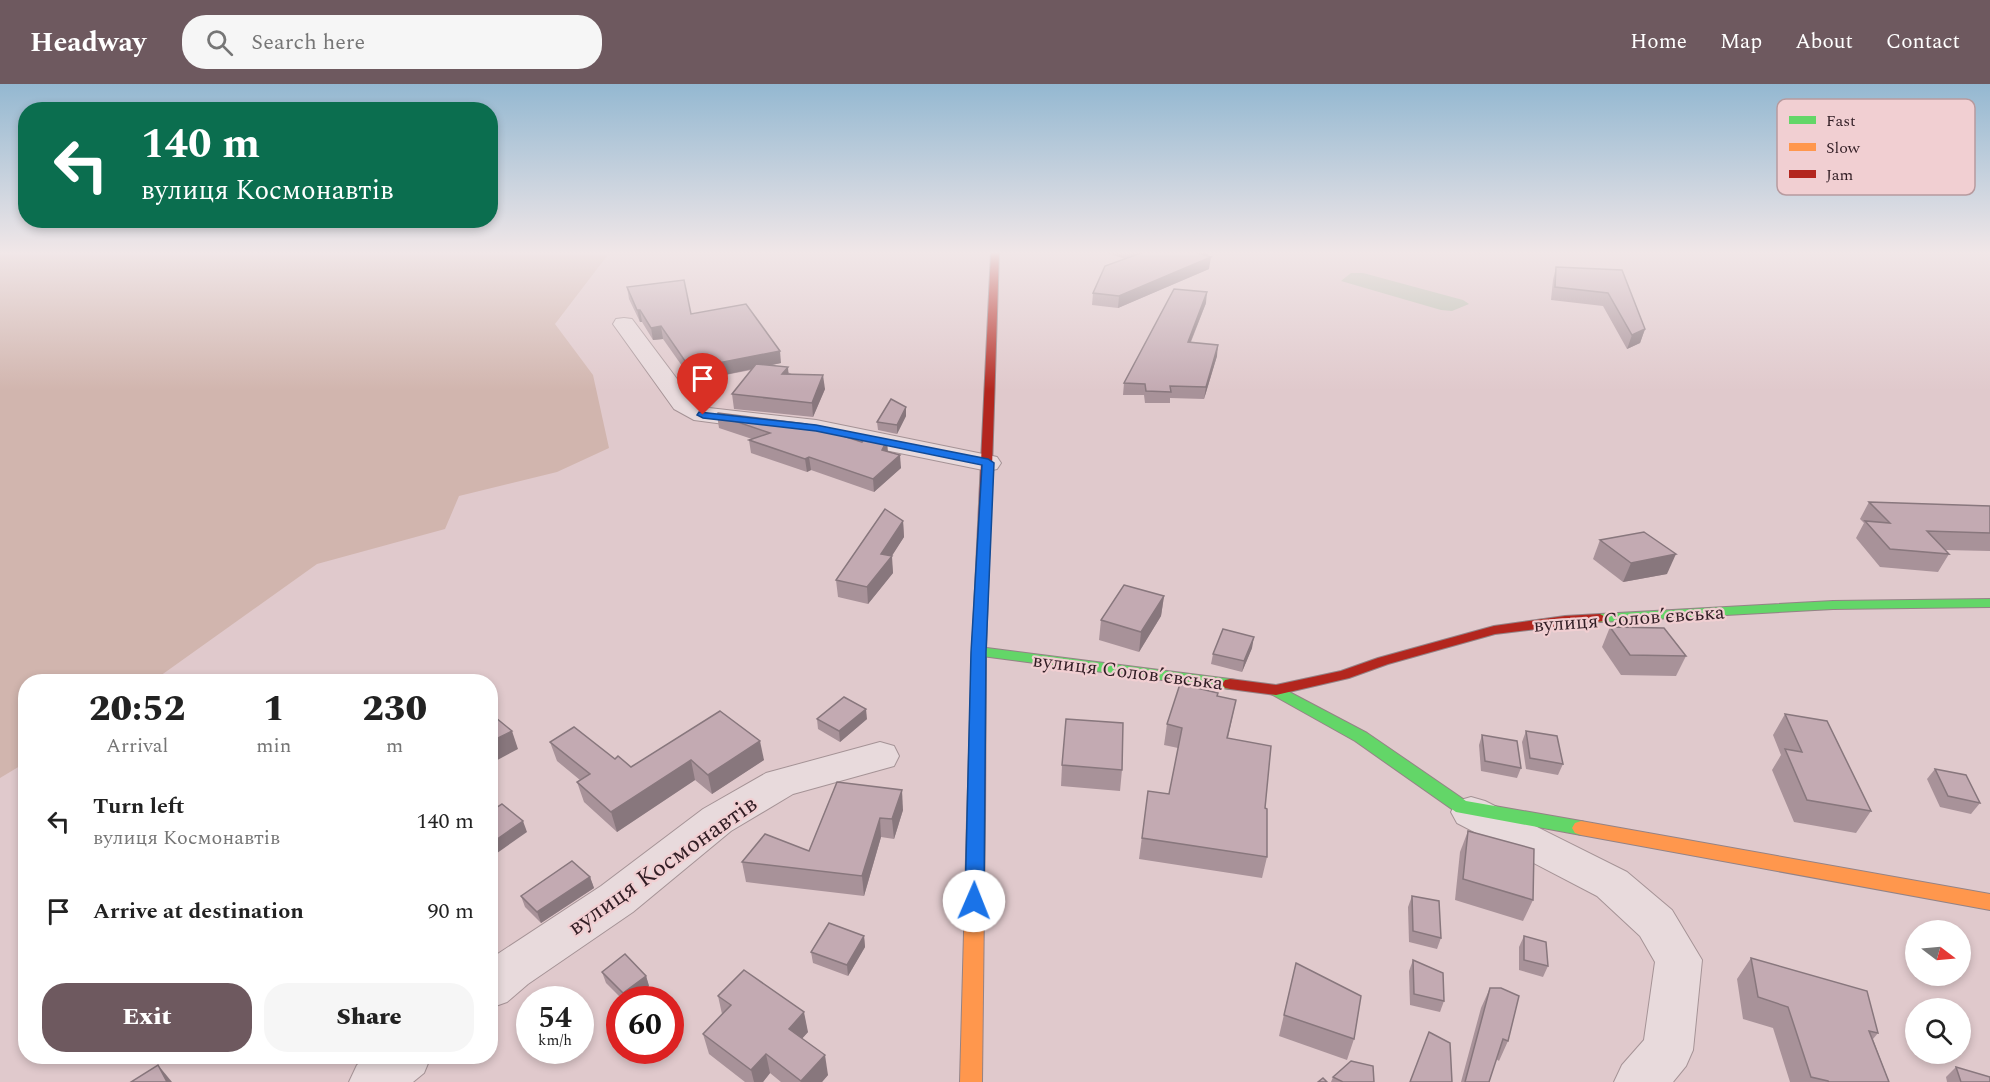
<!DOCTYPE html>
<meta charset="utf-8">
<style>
:root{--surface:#fff;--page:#f6f6f6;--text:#222;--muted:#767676;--accent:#6e595f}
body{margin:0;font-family:Spectral,serif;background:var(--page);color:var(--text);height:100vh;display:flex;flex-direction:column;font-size:22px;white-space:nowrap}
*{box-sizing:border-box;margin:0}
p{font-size:20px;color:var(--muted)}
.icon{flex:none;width:33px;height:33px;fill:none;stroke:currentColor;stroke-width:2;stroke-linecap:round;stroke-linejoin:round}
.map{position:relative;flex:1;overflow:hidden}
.details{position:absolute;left:18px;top:590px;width:480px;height:390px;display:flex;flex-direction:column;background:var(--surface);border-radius:24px;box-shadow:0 3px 9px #0003}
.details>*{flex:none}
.hud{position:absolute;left:18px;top:18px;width:480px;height:126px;border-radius:24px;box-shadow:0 3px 9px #0003;background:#0b6e4f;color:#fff;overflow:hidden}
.needle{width:39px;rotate:106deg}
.tools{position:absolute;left:1905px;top:836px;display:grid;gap:12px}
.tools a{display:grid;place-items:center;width:66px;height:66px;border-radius:50%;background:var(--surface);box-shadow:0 3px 9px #0003;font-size:30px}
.speed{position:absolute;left:516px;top:902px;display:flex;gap:12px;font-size:30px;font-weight:700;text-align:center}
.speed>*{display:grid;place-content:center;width:78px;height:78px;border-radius:50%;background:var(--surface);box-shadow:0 3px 9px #0003;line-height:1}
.speed small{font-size:15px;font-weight:400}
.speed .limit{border:9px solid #d22;background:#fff;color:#111}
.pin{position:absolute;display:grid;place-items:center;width:51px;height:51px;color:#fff;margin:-62px -26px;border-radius:50% 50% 50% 0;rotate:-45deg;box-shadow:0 0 6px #0007}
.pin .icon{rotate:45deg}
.me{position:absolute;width:66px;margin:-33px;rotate:1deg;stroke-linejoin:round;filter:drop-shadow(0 0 4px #0008)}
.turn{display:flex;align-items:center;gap:21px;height:126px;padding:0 24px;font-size:27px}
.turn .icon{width:78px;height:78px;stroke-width:2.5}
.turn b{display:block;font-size:42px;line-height:51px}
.eta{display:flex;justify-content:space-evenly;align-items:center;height:102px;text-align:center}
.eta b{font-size:36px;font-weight:800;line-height:42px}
.action{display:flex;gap:12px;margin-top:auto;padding:12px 24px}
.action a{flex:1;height:69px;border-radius:24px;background:var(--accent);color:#fff;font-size:24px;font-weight:800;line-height:69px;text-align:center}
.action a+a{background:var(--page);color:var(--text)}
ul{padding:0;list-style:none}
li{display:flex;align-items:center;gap:18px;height:90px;padding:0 24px}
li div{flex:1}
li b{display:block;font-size:22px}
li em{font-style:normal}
header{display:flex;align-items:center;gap:36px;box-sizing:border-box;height:84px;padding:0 30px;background:var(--accent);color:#fff}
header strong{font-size:28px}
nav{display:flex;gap:33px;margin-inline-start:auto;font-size:21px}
.search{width:420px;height:54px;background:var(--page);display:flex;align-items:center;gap:15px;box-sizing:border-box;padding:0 21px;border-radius:24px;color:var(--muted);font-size:22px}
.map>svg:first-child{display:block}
.green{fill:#d1b5ae}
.water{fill:#b7bfaf}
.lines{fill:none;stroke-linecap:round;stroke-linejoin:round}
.street-casing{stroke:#a59396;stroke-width:2}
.fast-casing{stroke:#948386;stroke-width:2}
.slow-casing{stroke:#948386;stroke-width:2}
.jam-casing{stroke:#948386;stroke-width:2}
.street{fill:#e8dadc;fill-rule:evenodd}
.fast{fill:#63d668;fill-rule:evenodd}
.slow{fill:#ff974d;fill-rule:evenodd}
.jam{fill:#b3261e;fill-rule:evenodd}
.wall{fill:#a89299}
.shaded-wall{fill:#88777d}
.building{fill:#c3aab2;stroke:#88777d;stroke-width:1.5}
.route{fill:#1a73e8;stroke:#114b97;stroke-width:1.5}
.labels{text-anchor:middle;stroke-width:4.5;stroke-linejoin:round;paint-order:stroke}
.street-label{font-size:20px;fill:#311d24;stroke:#f1cfd2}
.near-street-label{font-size:24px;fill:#311d24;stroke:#f1cfd2}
.key{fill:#f1cfd2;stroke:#b79a9e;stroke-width:1.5}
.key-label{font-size:16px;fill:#311d24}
</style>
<header>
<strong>Headway</strong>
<div class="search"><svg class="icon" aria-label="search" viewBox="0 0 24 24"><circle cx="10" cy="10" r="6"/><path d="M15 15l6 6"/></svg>Search here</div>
<nav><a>Home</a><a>Map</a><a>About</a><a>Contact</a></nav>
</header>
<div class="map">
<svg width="1990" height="998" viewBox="0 0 1990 998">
<rect width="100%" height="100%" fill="#e0c9cc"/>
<polygon class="green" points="0,168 610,168 555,240 593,291 609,364 557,388 459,412 445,445 317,480 153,597 26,597 25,679 0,694"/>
<polygon class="water" points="1351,189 1363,189 1463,216 1469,220 1452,227 1441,226 1341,197"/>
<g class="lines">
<defs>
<g id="street">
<polygon points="624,234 632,235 692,315 709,324 816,336 988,371 997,373 1001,379 997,385 988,387 816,352 694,336 674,325 613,240 616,235"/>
<polygon points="880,658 894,662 899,672 894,682 793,710 731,747 633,828 528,900 507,918 490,924 490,875 601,802 703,725 766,689"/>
<polygon points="1471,713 1485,717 1627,788 1672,826 1702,876 1693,966 1686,982 1673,998 1614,998 1622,981 1644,956 1655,878 1640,852 1597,812 1457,739 1451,728 1457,717"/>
<polygon points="368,972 431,972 424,989 413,998 349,998 357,981"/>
</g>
<g id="fast">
<polygon points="1990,515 1990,523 1833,525 1600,538 1593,534 1600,530 1833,517"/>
<polygon points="979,563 1230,595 1235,596 1238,600 1235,604 1230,605 974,571 972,568 974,565"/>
<polygon points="1276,601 1367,649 1466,717 1581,737 1587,739 1590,744 1587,749 1581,751 1456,728 1355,657 1271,610 1268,606 1271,602"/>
</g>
<g id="slow">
<polygon points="976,729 982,731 985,736 982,998 960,998 967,736 970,731"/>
<polygon points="1581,737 1990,810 1990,826 1581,751 1575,749 1572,744 1575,739"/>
</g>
<g id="jam">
<polygon points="991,168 999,168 986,568 985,736 982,741 976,743 970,741 967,736 972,568"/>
<polygon points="1600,530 1607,534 1605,537 1495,550 1388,580 1349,594 1276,611 1230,605 1225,604 1222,600 1225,596 1230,595 1276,601 1341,587 1378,574 1494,542 1565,532"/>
</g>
</defs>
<use href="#street" class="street-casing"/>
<use href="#fast" class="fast-casing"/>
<use href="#slow" class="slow-casing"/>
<use href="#jam" class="jam-casing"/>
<use href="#street" class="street"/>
<use href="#fast" class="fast"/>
<use href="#slow" class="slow"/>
<use href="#jam" class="jam"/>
</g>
<g class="wall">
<polygon points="1104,168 1208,168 1207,172 1209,185 1118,224 1092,221 1093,209 1125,175"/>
<polygon points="1456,168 1480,168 1480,170"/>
<polygon points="1556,183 1622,186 1645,245 1640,259 1627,265 1603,222 1551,216 1553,196"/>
<polygon points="627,203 691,230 781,279 772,281 825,305 813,333 734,325 732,310 751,286 710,294 705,286 687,289 663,255 653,256 642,238 640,238 629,215"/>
<polygon points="1206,219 1191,258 1217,272 1204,315 1170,314 1170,319 1145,319 1144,311 1123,311 1124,299"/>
<polygon points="906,323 906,332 897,350 878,346 877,338"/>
<polygon points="717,331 888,368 901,384 874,408 811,386 807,388 751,369 749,356 752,355 719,344"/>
<polygon points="1869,418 1990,422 1990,467 1945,466 1949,470 1938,488 1880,483 1856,454 1864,439 1860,435"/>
<polygon points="903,437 904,453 891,472 893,489 868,520 838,513 836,496"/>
<polygon points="1600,456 1667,490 1623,498 1593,475"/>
<polygon points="1164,512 1161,532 1139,568 1099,556 1101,536"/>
<polygon points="1610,543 1686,572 1676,592 1621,591 1602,563"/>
<polygon points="1252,564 1242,588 1211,580 1213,570"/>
<polygon points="1217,612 1236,616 1228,654 1265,724 1267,773 1262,794 1139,775 1148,707 1169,710 1178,664 1164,661 1167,640"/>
<polygon points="720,627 764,676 712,710 695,696 617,748 584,718 577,698 580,696 557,677 550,658 615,675 631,683"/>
<polygon points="1785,630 1871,727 1856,749 1794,738 1772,686 1781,671 1773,651"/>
<polygon points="817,635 867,635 840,658 818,645"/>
<polygon points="1526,647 1563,680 1558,691 1526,685 1522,658"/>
<polygon points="1482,651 1521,684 1517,694 1481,687 1479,661"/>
<polygon points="1062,681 1122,686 1120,707 1061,702"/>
<polygon points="1935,685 1980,719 1971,730 1940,723 1927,695"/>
<polygon points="837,698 903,726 894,755 881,753 864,812 746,798 742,778 809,767"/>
<polygon points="1468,747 1533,816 1523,837 1455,816 1460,768"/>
<polygon points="590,793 594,804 541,839 525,823 521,812"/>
<polygon points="1412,812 1441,854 1437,865 1409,858 1408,823"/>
<polygon points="864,852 865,863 848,892 813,879 811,868"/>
<polygon points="1524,852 1548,882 1543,893 1519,886 1519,863"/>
<polygon points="1751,874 1878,949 1873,955 1889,998 1790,998 1773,944 1743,935 1737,895"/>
<polygon points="1413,876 1444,917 1440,928 1410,921 1409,887"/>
<polygon points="1296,879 1354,955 1347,976 1279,952"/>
<polygon points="602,888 646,892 649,902 633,915 622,915 606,899"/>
<polygon points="1490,904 1508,957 1499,977 1496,975 1489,998 1461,998 1481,924"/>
<polygon points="718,912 808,948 802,954 828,991 822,998 781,998 770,989 763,998 745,998 709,970 703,950 722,930"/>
<polygon points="1956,983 1990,998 1947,998 1946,993"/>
<polygon points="1333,993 1374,998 1331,998"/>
</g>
<g class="shaded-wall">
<polygon points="1194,168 1208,168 1207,175"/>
<polygon points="1211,173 1209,185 1118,224 1119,212"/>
<polygon points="1207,208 1206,219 1186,269 1188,258"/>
<polygon points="637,226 640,226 642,238 640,238"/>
<polygon points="661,242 663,255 653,256 651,244"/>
<polygon points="1645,245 1640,259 1627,265 1632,251"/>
<polygon points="1218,261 1217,272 1204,315 1206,303"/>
<polygon points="780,267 781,279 710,294 708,281"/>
<polygon points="702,273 705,286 687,289 685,277"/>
<polygon points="788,283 789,297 782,290"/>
<polygon points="823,291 825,305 813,333 812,319"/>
<polygon points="906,323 906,332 897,350 897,341"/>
<polygon points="887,356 888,369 882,366"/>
<polygon points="900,371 901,384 874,408 873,395"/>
<polygon points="809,373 811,386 807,388 805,375"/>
<polygon points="903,437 904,453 890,475 892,472 893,489 868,520 867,503 881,470"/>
<polygon points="1676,470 1667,490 1623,498 1631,479"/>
<polygon points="1164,512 1161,532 1139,568 1141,548"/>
<polygon points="1254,553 1252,564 1242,588 1244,577"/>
<polygon points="866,625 867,635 840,658 839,647"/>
<polygon points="512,647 518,665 490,680 490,658"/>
<polygon points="760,657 764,676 712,710 708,691"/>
<polygon points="691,676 695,696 617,748 611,728"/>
<polygon points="902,706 903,726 894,755 892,735"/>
<polygon points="880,734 881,753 864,812 862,792"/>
<polygon points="523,737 527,748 490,774 490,760"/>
<polygon points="590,793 594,804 541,839 537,828"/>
<polygon points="864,852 865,863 848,892 847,881"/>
<polygon points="646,892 649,902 633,915 625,915 623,909"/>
<polygon points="804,928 808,948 793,965 789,945"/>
<polygon points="766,970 770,989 763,998 754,998 751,986"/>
<polygon points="825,971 828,991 822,998 801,998 801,997"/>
<polygon points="158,981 172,998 167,998"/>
</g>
<g class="building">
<polygon points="1138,168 1196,168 1194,168 1211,173 1119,212 1093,209 1105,182 1141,169"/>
<polygon points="1556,183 1622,186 1645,245 1632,251 1608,209 1555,203"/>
<polygon points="684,196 691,230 746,220 780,267 708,281 702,273 685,277 661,242 651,244 640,226 637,226 627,203"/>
<polygon points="1174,205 1207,208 1188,258 1218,261 1206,303 1170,302 1171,308 1146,307 1145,300 1124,299"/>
<polygon points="756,280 788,283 782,290 823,291 812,319 732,310"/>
<polygon points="891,315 906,323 897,341 877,338"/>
<polygon points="718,329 806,340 862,358 866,352 887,356 882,366 900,371 873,395 809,373 805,375 749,356 770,349 717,331"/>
<polygon points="1869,418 1990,422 1990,449 1927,447 1949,470 1890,465 1865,437 1890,439"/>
<polygon points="885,425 903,437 881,470 892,472 867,503 836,496"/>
<polygon points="1644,448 1676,470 1631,479 1600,456"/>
<polygon points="1124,501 1164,512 1141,548 1101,536"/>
<polygon points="1610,543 1664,544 1686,572 1630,571"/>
<polygon points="1223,545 1254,553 1244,577 1213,570"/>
<polygon points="1180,600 1218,609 1217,612 1236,616 1227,654 1271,662 1265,724 1267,725 1267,773 1142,754 1148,707 1169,710 1182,644 1167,640"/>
<polygon points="844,613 866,625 839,647 817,635"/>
<polygon points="720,627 760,657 708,691 691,676 611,728 577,698 590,690 550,658 574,643 615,675 618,672 631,683"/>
<polygon points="490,629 512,647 490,658"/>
<polygon points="1785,630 1827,637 1871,727 1807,716 1785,665 1802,668"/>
<polygon points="1066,635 1123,639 1122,686 1062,681"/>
<polygon points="1526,647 1557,652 1563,680 1530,674"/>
<polygon points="1482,651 1517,657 1521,684 1485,677"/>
<polygon points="1935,685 1966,691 1980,719 1948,712"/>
<polygon points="837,698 902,706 892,735 880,734 862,792 742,778 765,750 809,767"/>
<polygon points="502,720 523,737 490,760 490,728"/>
<polygon points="1468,747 1534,765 1533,816 1463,795"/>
<polygon points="572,777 590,793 537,828 521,812"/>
<polygon points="1412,812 1439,817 1441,854 1413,847"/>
<polygon points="829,839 864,852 847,881 811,868"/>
<polygon points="1524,852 1546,858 1548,882 1524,876"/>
<polygon points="625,870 646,892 623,909 602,888"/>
<polygon points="1751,874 1867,907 1878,949 1869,947 1889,998 1829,998 1828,997 1811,993 1788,923 1758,913"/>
<polygon points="1413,876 1443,889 1444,917 1414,910"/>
<polygon points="1296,879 1361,912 1354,955 1284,931"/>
<polygon points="744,886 804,928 789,945 825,971 801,997 766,970 751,986 703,950 731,921 718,912"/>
<polygon points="1490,904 1501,904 1519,912 1508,957 1503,955 1489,998 1465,998"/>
<polygon points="1429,948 1450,959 1452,998 1410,998"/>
<polygon points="1351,977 1373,982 1374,998 1343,998 1333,993"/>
<polygon points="158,981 167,998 131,998"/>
<polygon points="1956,983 1990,993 1990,998 1961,998"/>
<polygon points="1323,994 1327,998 1318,998"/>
</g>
<linearGradient id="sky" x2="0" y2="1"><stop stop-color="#94b8d1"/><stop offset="0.55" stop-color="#f1e7e8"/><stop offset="1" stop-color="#f1e7e8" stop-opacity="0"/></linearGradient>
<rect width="1990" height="307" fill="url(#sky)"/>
<polygon class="route" points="699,328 816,341 988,375 994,379 986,568 984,817 981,823 974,825 967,823 965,817 971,568 982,381 816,347 703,334 697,331"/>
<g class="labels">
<g class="street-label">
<text transform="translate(1629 534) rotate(-4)" y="7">вулиця Соловʼєвська</text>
<text transform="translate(1128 587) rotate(7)" y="7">вулиця Соловʼєвська</text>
</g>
<g class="near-street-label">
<text transform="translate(662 781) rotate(-35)" y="8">вулиця Космонавтів</text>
</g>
</g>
<rect x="1777" y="15" width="198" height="96" rx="9" class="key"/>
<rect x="1789" y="32" width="27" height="8" fill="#63d668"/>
<rect x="1789" y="59" width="27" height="8" fill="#ff974d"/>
<rect x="1789" y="86" width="27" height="8" fill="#b3261e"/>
<g class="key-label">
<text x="1826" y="42">Fast</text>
<text x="1826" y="69">Slow</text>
<text x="1826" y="96">Jam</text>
</g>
</svg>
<div class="tools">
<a><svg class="needle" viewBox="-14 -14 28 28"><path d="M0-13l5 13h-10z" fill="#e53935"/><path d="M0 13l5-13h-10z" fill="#767676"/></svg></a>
<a><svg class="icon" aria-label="search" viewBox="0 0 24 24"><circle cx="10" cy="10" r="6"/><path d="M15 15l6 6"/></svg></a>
</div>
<div class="speed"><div>54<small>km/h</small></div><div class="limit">60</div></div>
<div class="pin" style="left:703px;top:331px;background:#d93025"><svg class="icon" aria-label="arrive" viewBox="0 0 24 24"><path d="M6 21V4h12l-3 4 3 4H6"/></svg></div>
<svg class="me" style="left:974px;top:817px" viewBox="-20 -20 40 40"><circle r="19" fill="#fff"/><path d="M0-13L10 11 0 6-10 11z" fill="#1a73e8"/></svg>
<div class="hud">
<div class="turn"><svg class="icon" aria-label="left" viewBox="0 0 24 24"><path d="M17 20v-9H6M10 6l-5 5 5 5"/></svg><div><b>140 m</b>вулиця Космонавтів</div></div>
</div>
<section class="details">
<div class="eta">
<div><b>20:52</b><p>Arrival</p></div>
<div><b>1</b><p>min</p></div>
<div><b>230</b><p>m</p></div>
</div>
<ul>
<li><svg class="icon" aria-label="left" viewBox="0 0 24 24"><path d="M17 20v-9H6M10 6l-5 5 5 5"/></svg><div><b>Turn left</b><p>вулиця Космонавтів</p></div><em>140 m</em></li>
<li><svg class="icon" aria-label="arrive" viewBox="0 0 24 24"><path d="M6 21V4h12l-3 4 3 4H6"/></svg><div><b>Arrive at destination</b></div><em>90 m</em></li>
</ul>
<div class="action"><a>Exit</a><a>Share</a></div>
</section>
</div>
